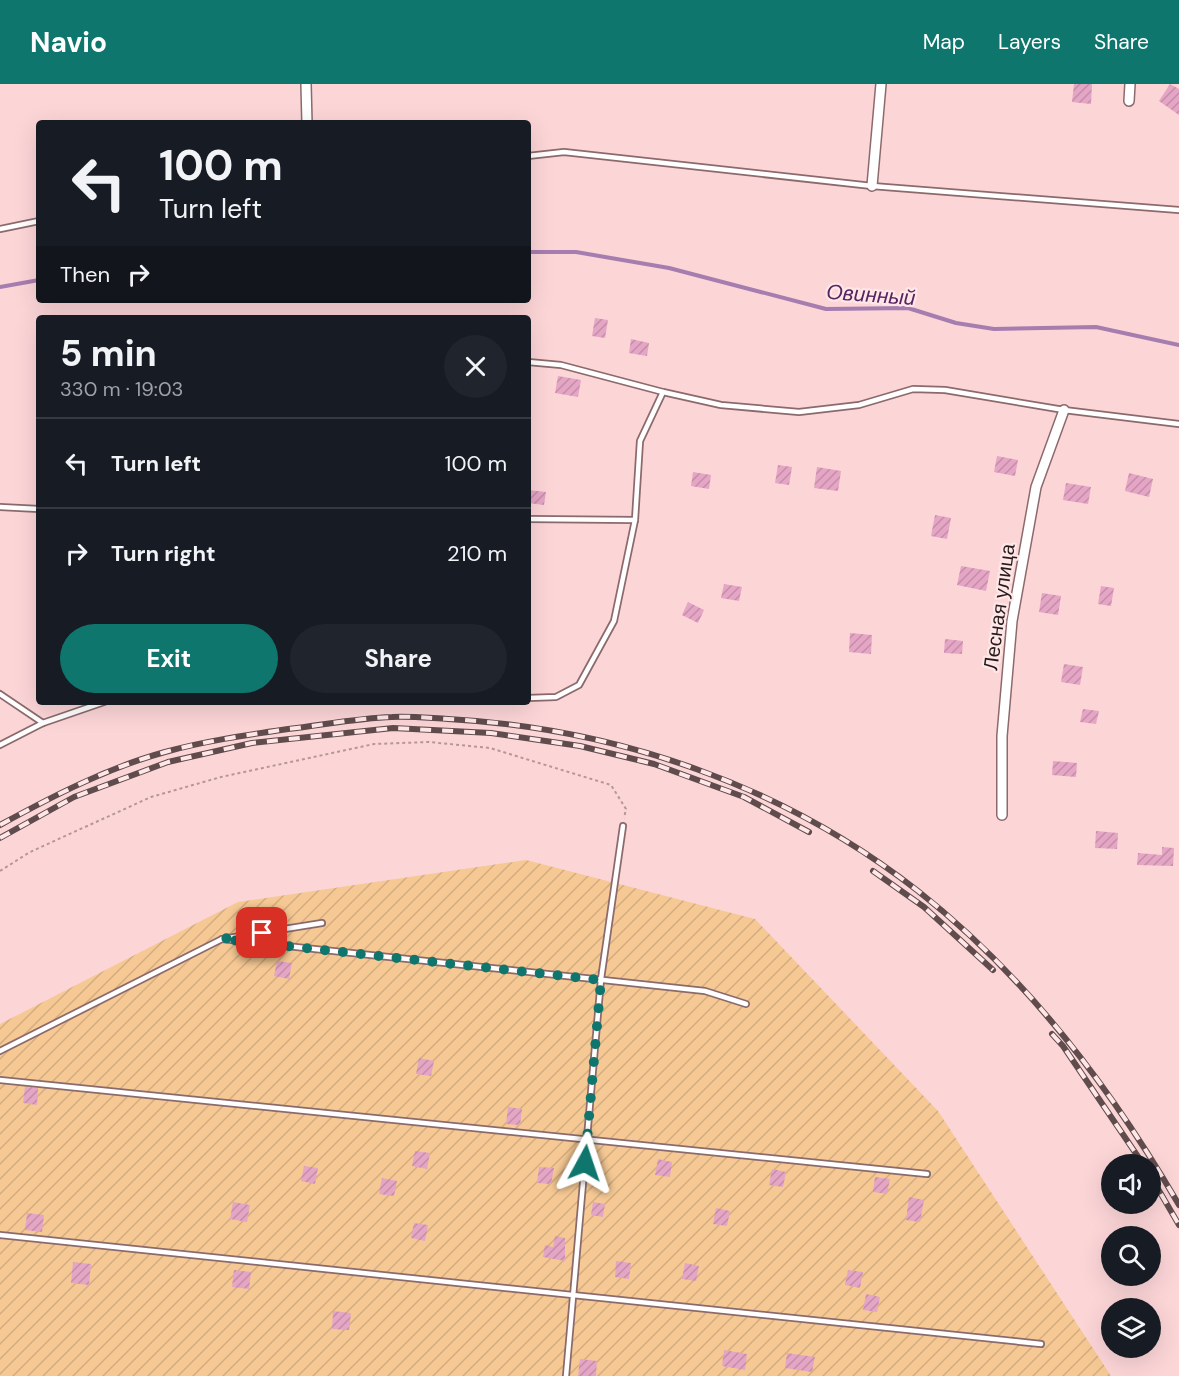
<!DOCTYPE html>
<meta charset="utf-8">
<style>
:root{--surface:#171b24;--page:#20242c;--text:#f1f3f6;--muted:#9ea1a6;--line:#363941;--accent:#0f766e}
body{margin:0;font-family:"DM Sans",sans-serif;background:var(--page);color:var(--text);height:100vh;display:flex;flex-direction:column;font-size:22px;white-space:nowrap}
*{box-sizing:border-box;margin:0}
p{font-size:20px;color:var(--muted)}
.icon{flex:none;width:33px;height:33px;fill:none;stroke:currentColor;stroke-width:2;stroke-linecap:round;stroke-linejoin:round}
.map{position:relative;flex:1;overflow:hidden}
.drawer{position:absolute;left:36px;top:231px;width:495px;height:390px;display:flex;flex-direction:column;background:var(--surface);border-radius:6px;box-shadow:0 6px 24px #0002}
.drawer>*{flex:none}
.hud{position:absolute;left:36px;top:36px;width:495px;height:183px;border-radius:6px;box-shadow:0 6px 24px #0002;background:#171b24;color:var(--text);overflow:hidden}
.fabs{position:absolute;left:1101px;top:1070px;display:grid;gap:12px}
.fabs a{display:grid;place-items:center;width:60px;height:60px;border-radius:50%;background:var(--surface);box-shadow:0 6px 24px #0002;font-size:30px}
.pin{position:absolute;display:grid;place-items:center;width:51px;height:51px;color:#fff;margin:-26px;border-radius:12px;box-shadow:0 3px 9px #0006}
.me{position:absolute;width:66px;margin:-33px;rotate:5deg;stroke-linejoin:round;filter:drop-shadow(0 0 4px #0008)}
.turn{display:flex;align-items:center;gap:21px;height:126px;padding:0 24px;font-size:27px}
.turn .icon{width:78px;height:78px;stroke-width:2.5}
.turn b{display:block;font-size:42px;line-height:51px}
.then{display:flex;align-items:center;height:57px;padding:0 24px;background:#0003;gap:12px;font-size:22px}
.round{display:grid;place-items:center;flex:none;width:63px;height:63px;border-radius:32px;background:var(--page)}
.overview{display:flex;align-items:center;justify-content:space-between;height:102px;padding:0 24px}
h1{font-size:36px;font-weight:700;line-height:45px}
.button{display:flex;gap:12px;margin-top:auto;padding:12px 24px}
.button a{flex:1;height:69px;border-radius:36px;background:var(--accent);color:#fff;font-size:24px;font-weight:700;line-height:69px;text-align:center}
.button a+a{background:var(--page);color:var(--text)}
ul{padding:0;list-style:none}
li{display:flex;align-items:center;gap:18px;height:90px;padding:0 24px;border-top:2px solid var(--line)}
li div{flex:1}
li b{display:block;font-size:22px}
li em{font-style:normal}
header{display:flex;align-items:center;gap:36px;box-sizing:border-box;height:84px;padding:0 30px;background:var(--accent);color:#fff}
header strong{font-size:28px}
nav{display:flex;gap:33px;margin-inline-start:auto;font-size:21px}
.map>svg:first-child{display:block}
.garden{fill:url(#garden-furrows)}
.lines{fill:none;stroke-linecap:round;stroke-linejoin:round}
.stream{stroke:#a67daf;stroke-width:4}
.building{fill:url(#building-hatch)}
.lane-casing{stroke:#8c6a6c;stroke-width:8}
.street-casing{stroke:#8c6a6c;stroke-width:12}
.path{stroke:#b59798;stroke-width:2;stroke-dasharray:3 3;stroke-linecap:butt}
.lane{stroke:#fff;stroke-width:4.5}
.street{stroke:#fff;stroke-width:9}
.rail-casing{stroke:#604c4d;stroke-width:6}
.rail{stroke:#ffe7e7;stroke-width:4;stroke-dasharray:11;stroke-linecap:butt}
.route{stroke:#0f766e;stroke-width:10;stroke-dasharray:0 18}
.labels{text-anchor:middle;stroke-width:4.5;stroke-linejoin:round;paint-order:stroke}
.street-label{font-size:20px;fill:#281b1b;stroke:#ffe7e7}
.water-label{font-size:21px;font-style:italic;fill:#582563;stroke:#ffe7e7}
</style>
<header>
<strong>Navio</strong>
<nav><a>Map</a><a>Layers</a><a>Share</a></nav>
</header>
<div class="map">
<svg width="1179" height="1292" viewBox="0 0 1179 1292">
<defs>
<pattern id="garden-furrows" width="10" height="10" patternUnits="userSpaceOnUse" patternTransform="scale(1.5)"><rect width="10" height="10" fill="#f6c994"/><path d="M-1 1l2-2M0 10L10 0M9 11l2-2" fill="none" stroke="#d3ac7f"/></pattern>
<pattern id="building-hatch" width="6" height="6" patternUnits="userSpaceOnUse" patternTransform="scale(1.5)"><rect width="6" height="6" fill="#e5a5c5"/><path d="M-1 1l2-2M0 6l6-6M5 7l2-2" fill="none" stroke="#c48da9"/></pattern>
</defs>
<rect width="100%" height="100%" fill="#fcd5d7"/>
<polygon class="garden" points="526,776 755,835 938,1027 1111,1292 0,1292 0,940 238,818"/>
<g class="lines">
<g class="stream">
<polyline points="528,168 576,168 669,184 826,225 908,224 956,239 994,245 1096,243 1179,261"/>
<polyline points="0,203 39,196"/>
</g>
</g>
<g class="building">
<polygon points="1074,0 1092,0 1091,20 1072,18"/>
<polygon points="1170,0 1179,5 1179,31 1159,17"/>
<polygon points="595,234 608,236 605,254 592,252"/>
<polygon points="631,255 649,259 647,272 629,269"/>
<polygon points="558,292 581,296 578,313 555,309"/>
<polygon points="997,372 1018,376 1015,392 994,388"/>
<polygon points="778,381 792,383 789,401 775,399"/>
<polygon points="817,383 841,387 838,407 814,404"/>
<polygon points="693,388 711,391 709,405 691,402"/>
<polygon points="1129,389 1153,395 1149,413 1125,407"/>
<polygon points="1066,399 1091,403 1088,420 1063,416"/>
<polygon points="528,406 546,408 544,421 528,419"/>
<polygon points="935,431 951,434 947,455 931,452"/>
<polygon points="961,482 990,487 986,507 957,501"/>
<polygon points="724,500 742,503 739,517 721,514"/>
<polygon points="1101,502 1114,504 1111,522 1098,520"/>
<polygon points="1042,509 1061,512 1058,531 1039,528"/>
<polygon points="688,518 704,526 698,539 682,531"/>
<polygon points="850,549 872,551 871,570 849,568"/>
<polygon points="945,555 963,557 962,570 944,569"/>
<polygon points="1064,580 1083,583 1080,601 1061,598"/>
<polygon points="1083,625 1099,627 1096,640 1080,638"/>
<polygon points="1053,677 1077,679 1076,693 1052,691"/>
<polygon points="1096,747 1118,749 1117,765 1095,764"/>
<polygon points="1162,763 1174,764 1173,782 1137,781 1138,769 1162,771"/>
<polygon points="277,877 292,879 289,895 274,892"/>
<polygon points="419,974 434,977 431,992 416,990"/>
<polygon points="25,1003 38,1004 37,1021 23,1019"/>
<polygon points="508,1023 522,1025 520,1041 506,1040"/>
<polygon points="415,1067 430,1069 427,1085 412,1082"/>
<polygon points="658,1075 672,1078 670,1093 655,1091"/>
<polygon points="304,1082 318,1084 315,1100 301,1097"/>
<polygon points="539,1083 554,1084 551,1100 537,1099"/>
<polygon points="772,1085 786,1088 783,1103 769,1101"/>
<polygon points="875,1093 890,1095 887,1110 873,1108"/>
<polygon points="382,1094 397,1097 394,1112 379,1110"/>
<polygon points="909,1113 924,1116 920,1138 906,1136"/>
<polygon points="233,1118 250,1121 247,1138 230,1135"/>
<polygon points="593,1118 605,1120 603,1133 591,1131"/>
<polygon points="716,1124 730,1127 727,1142 713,1140"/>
<polygon points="27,1129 44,1131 42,1148 25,1146"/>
<polygon points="414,1139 428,1141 425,1157 411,1154"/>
<polygon points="555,1152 565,1154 565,1177 543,1173 545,1161 553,1163"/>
<polygon points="616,1177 631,1179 629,1195 615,1193"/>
<polygon points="73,1178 91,1180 89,1201 71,1199"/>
<polygon points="685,1179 699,1182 696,1197 682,1195"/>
<polygon points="234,1186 251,1188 249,1205 232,1203"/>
<polygon points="848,1186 863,1188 860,1204 845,1201"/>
<polygon points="866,1210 880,1213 877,1228 863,1226"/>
<polygon points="333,1227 351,1229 349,1246 332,1245"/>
<polygon points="724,1266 747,1270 745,1286 722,1282"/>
<polygon points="787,1269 815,1273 812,1288 785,1284"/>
<polygon points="580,1275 597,1277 596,1292 578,1292"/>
</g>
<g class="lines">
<defs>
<g id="lane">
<polyline points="528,72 564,68 872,102 1179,126"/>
<polyline points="0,145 39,137"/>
<polyline points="528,278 561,281 663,308"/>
<polyline points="0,423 39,425"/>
<polyline points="528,435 635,436"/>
<polyline points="0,610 43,639"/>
<polyline points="528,614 556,613 579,601 614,537 635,436 640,357 663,308 721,321 799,328 859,321 913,305 945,306 1064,326 1179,340"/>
<polyline points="0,661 43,639 104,618"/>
<polyline points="222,855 705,907 746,920"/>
<polyline points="0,967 222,855 322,839"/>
<polyline points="0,996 927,1090"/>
<polyline points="0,1151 1041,1260"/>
<polyline points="566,1292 601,895 623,742"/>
</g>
<g id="street">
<polyline points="306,0 307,39"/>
<polyline points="1129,17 1130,0"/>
<polyline points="872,102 881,0"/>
<polyline points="1002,731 1002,652 1012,537 1036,403 1064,326"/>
</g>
</defs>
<use href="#lane" class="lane-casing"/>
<use href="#street" class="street-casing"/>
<polyline class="path" points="0,787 30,768 151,713 221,693 374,660 429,658 490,664 611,701 626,725 624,734"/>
<use href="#lane" class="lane"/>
<use href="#street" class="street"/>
<defs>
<g id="rail">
<path d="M0,741c53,-29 107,-57 165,-73 40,-11 82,-17 123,-23 35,-4 70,-11 104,-12 18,-1 37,1 56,2 169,9 336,67 470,172 108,85 192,195 261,314"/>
<polyline points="0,754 74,713 168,678 252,659 393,644 491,649 580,662 654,680 744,713 809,748"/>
<polyline points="873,787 924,823 993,886"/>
<polyline points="1052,950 1063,962 1143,1080"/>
<polyline points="1150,1091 1179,1141"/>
</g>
</defs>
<use href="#rail" class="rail-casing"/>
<use href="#rail" class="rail"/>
</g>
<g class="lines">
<polyline class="route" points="262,849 222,855 601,896 585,1079"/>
</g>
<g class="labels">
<g class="street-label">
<text transform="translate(999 523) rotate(-82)" y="7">Лесная улица</text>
</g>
<g class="water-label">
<text transform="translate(871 211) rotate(4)" y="7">Овинный</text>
</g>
</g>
</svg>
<div class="fabs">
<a><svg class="icon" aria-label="sound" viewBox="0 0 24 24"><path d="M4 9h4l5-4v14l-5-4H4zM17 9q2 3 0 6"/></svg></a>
<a><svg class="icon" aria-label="search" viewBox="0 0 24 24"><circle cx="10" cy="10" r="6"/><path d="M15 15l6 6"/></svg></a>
<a><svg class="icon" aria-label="layers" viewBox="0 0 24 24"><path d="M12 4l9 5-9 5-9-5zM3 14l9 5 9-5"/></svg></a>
</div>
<div class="pin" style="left:262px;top:849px;background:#d93025"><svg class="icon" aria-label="arrive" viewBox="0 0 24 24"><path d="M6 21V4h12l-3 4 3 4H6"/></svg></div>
<svg class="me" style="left:585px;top:1079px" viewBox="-20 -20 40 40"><path d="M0-17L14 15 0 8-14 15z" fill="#0f766e" stroke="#fff" stroke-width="4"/></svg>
<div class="hud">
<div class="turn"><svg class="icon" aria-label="left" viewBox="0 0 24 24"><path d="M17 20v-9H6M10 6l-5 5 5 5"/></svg><div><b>100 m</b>Turn left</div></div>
<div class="then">Then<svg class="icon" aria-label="right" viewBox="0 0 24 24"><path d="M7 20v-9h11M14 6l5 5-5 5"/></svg></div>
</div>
<section class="drawer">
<div class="overview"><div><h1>5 min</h1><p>330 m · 19:03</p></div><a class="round"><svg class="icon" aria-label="close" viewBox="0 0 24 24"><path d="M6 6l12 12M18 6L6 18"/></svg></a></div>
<ul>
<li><svg class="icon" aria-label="left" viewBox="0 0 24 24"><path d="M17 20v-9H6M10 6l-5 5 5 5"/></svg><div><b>Turn left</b></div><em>100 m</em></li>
<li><svg class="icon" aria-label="right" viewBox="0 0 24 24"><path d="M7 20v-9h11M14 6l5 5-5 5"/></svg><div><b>Turn right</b></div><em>210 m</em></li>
</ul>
<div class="button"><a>Exit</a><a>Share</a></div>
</section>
</div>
